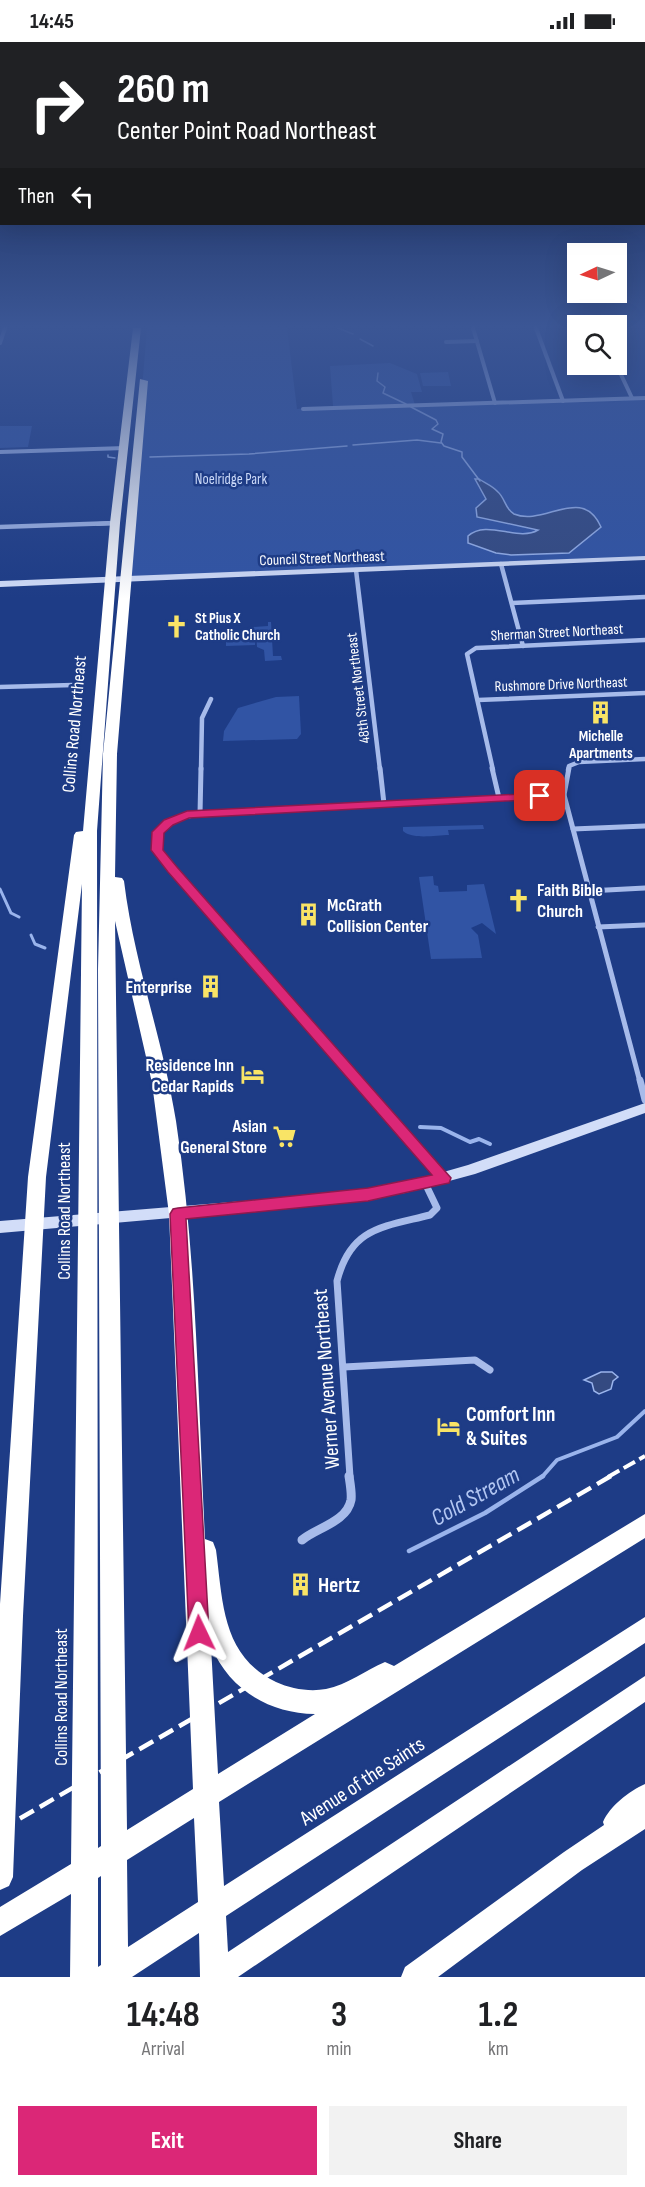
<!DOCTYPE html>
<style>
:root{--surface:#fff;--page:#f2f2f2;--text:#202124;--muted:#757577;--accent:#db2777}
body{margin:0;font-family:"Sofia Sans Condensed",sans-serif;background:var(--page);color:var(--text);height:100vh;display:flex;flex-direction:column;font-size:22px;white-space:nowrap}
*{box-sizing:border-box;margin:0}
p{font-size:20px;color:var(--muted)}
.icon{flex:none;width:33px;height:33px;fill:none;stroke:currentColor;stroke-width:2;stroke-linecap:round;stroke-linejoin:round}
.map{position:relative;height:1935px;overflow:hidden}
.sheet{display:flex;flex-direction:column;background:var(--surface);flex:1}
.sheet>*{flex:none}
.hud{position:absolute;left:0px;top:0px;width:645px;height:183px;box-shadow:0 6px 24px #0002;background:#202124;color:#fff;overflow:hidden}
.needle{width:39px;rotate:266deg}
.tools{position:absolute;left:567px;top:201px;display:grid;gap:12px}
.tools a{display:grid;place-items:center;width:60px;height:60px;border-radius:0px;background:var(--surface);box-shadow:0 6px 24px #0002;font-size:30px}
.pin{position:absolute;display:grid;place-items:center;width:51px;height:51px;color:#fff;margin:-26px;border-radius:12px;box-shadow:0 3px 9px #0006}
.me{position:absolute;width:66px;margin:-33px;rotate:358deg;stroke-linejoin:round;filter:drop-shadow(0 0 4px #0008)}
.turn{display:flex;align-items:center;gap:21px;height:126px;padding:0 18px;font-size:27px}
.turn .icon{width:78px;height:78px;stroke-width:2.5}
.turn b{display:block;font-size:42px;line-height:51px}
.then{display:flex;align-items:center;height:57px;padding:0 18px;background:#0003;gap:12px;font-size:22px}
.eta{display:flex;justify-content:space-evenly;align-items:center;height:102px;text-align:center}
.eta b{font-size:36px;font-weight:700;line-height:42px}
.cta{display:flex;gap:12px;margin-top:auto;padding:12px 18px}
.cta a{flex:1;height:69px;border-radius:0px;background:var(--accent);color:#fff;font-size:24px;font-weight:700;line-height:69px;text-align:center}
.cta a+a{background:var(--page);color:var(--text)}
.status{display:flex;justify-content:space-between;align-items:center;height:42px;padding:0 30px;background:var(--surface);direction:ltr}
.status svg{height:16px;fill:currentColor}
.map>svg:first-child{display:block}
.green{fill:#3154a4}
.water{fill:#344a81;stroke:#9ab4ec;stroke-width:1.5}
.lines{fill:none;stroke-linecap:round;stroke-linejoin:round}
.stream-far3{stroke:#9ab4ec;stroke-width:1.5}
.stream-far2{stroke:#9ab4ec;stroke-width:3}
.stream-far1{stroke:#9ab4ec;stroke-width:4}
.stream{stroke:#9ab4ec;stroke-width:4.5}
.street-far4{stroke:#a7bbea;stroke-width:4}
.street-far3{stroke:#a7bbea;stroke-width:4.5}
.street-far2{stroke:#a7bbea;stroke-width:5}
.street-far1{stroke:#a7bbea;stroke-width:7}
.street{stroke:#a7bbea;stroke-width:9}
.secondary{fill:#d2ddf8;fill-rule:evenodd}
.highway{fill:#fff;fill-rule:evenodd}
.rail-far1{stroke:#fff;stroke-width:4;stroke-dasharray:13 5;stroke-linecap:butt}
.rail{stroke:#fff;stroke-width:4.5;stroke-dasharray:16 7;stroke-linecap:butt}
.route{fill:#db2777;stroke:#8e194d;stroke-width:1.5}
.labels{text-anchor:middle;stroke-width:5;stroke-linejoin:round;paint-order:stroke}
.far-park-label{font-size:15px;fill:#cbd9f8;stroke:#1e3c86}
.far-street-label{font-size:15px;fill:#fff;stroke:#1e3c86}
.far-poi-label{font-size:15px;font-weight:bold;fill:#fff;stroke:#1e3c86;text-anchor:start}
.street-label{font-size:18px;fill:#fff;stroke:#1e3c86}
.poi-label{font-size:18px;font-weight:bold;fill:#fff;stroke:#1e3c86;text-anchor:end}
.near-street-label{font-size:21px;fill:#fff;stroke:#1e3c86}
.near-poi-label{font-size:21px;font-weight:bold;fill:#fff;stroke:#1e3c86;text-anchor:start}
.near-water-label{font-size:24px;font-style:italic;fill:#b2c6f2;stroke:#1e3c86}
</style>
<div class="status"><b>14:45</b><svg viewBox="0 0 49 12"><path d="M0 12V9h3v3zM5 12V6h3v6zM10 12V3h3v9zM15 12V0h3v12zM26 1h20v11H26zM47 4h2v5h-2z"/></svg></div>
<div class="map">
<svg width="645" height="1935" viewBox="0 0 645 1935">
<rect width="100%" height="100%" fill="#1e3c86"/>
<g class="green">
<polygon points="147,286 287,286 297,367 333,364 330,324 390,321 417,332 422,350 411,350 415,363 645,356 645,516 124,538 131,481"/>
<polygon points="448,330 451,344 423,344 420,331"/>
<polygon points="0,384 32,384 28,405 0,406"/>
<polygon points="268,580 271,580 273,614 281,614 282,618 265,619 264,608 257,605 256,590 255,603 226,604 226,591 253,591 253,585 268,584"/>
<polygon points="299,654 301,692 297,697 223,699 224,689 238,666 276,655"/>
<path d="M483,783l1,4 -36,1 1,5c-13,0 -36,5 -46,-4v-4z"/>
<polygon points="433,834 434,843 438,844 439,850 467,849 467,843 484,842 496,892 482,881 471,886 478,893 482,916 431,917 419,835"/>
</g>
<g class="water">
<path d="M475,437h4c6,4 14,7 19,13 7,6 7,17 16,22 30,13 68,-30 87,13l-32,26 -58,2 -15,-2 -28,-10v-7c19,-17 50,6 70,-6l-61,-13 -1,-9 10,-9z"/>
<polygon points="601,1330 612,1330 618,1335 613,1339 611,1347 599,1352 594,1349 592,1341 584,1338"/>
</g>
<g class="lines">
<g class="stream-far3">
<polyline points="338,286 353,292"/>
<polyline points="360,297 373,304"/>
<polyline points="378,331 377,339 385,345 383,351 406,362"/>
<polyline points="411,365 436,378 438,382 432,387 443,392 441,400 444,404 462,410 462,415 480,439"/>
<polyline points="353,403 417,398 441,401"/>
<polyline points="108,413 108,415 115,416"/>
<polyline points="150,415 249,412 347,404"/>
</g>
<g class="stream-far2">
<polyline points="0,847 11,871 19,875"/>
<polyline points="31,893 35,902 45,906"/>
</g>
<g class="stream-far1">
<polyline points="420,1085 441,1086 470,1100 479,1097 490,1102"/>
<polyline points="542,1435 557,1418 617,1395 645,1369"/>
</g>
<polyline class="stream" points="409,1509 485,1471 543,1434"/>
<g class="street-far4">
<polyline points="473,286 495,361"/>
<polyline points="536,286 563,359"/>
<polyline points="446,300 477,299"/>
<polyline points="0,301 5,286"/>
<polyline points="616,322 632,356"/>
<polyline points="303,367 645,356"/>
<polyline points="0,410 125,406"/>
<polyline points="97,482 115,481"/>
</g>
<g class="street-far3">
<polyline points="0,485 115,481"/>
<polyline points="501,522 523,604"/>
<polyline points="356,528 380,728"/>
<polyline points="512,561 645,555"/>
<polyline points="0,645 73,643"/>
<polyline points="478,658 645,651"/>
<polyline points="201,728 202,676 211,657"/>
<polyline points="493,728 467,612 476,606 645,598"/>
<polyline points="568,728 569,724 579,720 645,717"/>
</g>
<g class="street-far2">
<polyline points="201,726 200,772 564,753"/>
<polyline points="380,726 384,762"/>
<polyline points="492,726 499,756"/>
<polyline points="569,726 564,753 640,1040"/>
<path d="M200,772c-17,2 -29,7 -42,18l-1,18 203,232"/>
<polyline points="573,787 645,784"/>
<polyline points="588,849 645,846"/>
<polyline points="598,885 645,883"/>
</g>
<g class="street-far1">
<polyline points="359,1038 443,1135"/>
<polyline points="640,1038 645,1058"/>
<polyline points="344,1325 475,1318 490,1328"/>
<path d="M350,1435l-13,-196c14,-54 46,-54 93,-66l7,-7 -12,-25"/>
</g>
<path class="street" d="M302,1498c14,-12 45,-18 49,-40 1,-7 -1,-17 -2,-24"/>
<g class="secondary">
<polygon points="645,514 645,518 0,545 0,539"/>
<polygon points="645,1061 645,1071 475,1132 405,1151 331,1162 0,1191 0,1179 331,1152 405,1141 468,1123"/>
</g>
<g class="highway">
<path d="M133,286h8l-21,195 -23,308 1,1017 3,-2 -3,-877 5,-215 37,-375 8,2 -31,373 -2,123 7,1 2,3c10,82 39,159 52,240 21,138 22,279 29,418l8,3 3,8c7,53 6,106 60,132 15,7 34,10 50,7 21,-4 40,-19 59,-27l9,4 251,-152v24l-426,264 5,84 421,-269v26l-419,273 2,36 417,-276v26l-407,275h-38l-1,-44 -67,44h-62l1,-83 -71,42v-29l71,-43 11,-980 -36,293 -23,439 -10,261 -4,9 -9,4v-286l28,-427 46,-342 2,-3 7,-1 27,-308zM115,879l37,162 17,131 24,575 -66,41zM211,1604c18,43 57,67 104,68l-97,60zM194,1776l4,84 -70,45 -1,-87zM101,1834v89l-3,2v-89z"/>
<path d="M645,1742v45l-63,41 -144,107h-37l4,-10 159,-115 40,-27 -1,-3c7,-16 26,-31 42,-38z"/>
</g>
<polyline class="rail-far1" points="608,1435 645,1414"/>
<polyline class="rail" points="0,1788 611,1434"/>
</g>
<linearGradient id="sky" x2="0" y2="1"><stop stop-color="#10214a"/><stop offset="0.51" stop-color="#3b5695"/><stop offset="1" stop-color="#3b5695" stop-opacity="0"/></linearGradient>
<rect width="645" height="557" fill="url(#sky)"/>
<polygon class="route" points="540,751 544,752 544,757 189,776 173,783 164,791 163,808 177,825 451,1136 449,1141 444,1142 368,1159 186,1177 209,1591 206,1598 199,1601 192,1598 189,1591 170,1172 173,1167 178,1166 368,1146 432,1133 168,830 151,808 152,790 164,778 187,769"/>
<defs>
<symbol id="church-bare" viewBox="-9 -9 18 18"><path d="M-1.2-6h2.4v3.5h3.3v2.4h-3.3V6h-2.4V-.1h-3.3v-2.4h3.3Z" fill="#f9e466" stroke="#1e3c86" stroke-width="2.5" paint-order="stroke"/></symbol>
<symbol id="building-bare" viewBox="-9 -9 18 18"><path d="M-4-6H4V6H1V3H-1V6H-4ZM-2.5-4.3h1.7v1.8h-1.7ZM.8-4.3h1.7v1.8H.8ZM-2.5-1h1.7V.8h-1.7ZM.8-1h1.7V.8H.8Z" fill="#f9e466" stroke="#1e3c86" stroke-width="2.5" paint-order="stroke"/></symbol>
<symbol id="hotel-bare" viewBox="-9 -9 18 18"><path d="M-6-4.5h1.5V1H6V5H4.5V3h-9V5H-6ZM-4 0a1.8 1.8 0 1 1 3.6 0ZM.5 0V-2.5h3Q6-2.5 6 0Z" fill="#f9e466" stroke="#1e3c86" stroke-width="2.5" paint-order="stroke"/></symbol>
<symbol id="supermarket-bare" viewBox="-9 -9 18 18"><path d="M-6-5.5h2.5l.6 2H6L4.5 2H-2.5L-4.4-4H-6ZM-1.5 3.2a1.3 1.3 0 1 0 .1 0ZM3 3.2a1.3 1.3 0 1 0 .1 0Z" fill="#f9e466" stroke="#1e3c86" stroke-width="2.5" paint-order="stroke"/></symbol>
</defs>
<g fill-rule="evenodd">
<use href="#church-bare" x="160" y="568" width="33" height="33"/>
<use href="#building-bare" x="584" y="654" width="33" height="33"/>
<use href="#church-bare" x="502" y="842" width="33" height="33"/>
<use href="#building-bare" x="292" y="856" width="33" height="33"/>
<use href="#building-bare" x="194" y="928" width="33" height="33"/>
<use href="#hotel-bare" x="236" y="1016" width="33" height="33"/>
<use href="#supermarket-bare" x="268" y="1078" width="33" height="33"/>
<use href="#hotel-bare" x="432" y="1368" width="33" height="33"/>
<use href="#building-bare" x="284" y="1526" width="33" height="33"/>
</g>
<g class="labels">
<g class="far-park-label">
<text x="231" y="442">Noelridge Park</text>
</g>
<g class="far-street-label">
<text transform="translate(322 516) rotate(-2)" y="5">Council Street Northeast</text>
<text transform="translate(557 590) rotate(-3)" y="5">Sherman Street Northeast</text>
<text transform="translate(561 642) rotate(-2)" y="5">Rushmore Drive Northeast</text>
<text transform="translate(358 646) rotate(-97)" y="5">48th Street Northeast</text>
</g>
<g class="far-poi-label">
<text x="195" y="581">St Pius X<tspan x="195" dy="17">Catholic Church</tspan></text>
<text x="601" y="699" text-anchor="middle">Michelle<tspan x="601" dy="17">Apartments</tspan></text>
</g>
<g class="street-label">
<text transform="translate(74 682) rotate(-85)" y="6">Collins Road Northeast</text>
<text transform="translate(64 1169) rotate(-90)" y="6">Collins Road Northeast</text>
<text transform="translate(61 1655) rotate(-90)" y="6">Collins Road Northeast</text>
</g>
<g class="poi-label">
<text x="537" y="854" text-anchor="start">Faith Bible<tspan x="537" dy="21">Church</tspan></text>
<text x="327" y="869" text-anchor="start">McGrath<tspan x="327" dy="21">Collision Center</tspan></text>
<text x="192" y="951">Enterprise</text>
<text x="234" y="1029">Residence Inn<tspan x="234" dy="21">Cedar Rapids</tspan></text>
<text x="267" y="1090">Asian<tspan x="267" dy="21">General Store</tspan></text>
</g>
<g class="near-street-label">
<text transform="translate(326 1337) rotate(-94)" y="7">Werner Avenue Northeast</text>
<text transform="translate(362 1739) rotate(-33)" y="7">Avenue of the Saints</text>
</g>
<g class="near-poi-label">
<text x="466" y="1379">Comfort Inn<tspan x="466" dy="24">&amp; Suites</tspan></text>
<text x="318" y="1550">Hertz</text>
</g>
<g class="near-water-label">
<text transform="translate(475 1454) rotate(-29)" y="8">Cold Stream</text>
</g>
</g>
</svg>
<div class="tools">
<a><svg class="needle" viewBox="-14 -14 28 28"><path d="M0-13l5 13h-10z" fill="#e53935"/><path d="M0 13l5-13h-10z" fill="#757577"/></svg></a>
<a><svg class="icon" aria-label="search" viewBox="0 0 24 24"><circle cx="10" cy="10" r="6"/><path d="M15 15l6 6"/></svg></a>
</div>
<div class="pin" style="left:540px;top:754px;background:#d93025"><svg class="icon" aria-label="arrive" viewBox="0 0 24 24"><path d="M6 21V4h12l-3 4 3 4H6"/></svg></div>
<svg class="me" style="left:199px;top:1591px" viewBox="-20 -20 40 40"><path d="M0-17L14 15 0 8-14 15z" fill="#db2777" stroke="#fff" stroke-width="4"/></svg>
<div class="hud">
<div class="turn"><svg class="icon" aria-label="right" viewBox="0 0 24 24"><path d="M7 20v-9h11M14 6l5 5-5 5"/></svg><div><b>260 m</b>Center Point Road Northeast</div></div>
<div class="then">Then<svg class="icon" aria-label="left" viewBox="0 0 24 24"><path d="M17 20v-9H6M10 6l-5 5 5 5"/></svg></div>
</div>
</div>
<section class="sheet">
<div class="eta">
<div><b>14:48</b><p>Arrival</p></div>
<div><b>3</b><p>min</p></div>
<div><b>1.2</b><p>km</p></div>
</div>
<div class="cta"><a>Exit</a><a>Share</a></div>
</section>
